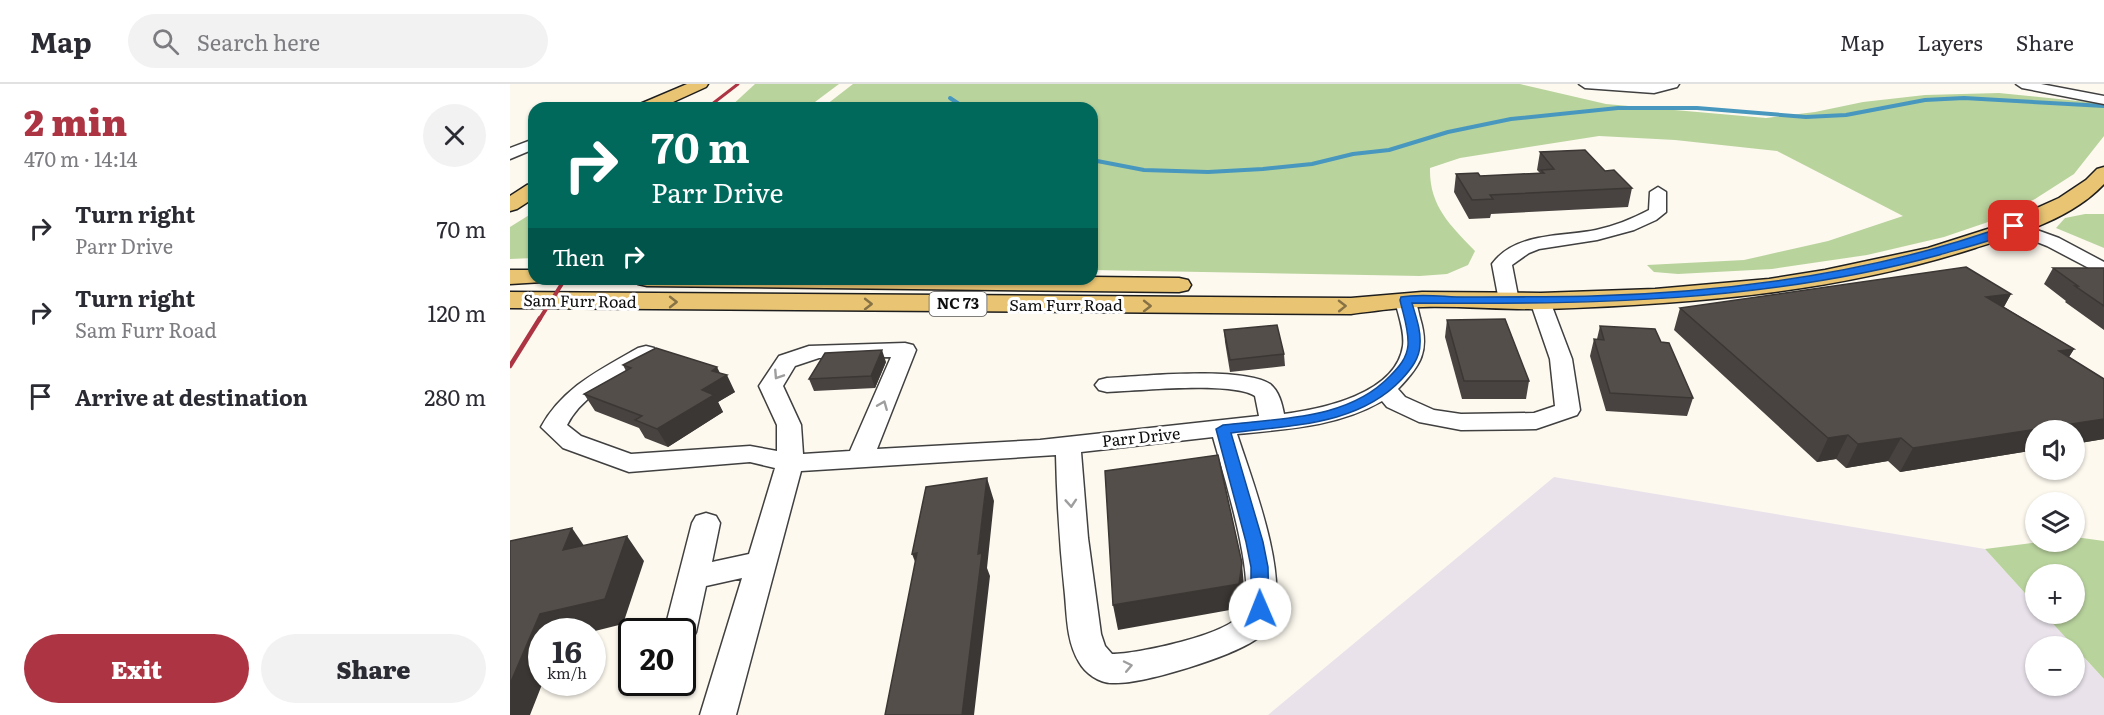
<!DOCTYPE html>
<meta charset="utf-8">
<style>
:root{--surface:#fff;--page:#f2f2f3;--text:#2b2b33;--muted:#7c7c81;--line:#e1e1e2;--accent:#ad3543}
body{margin:0;font-family:Literata,serif;background:var(--page);color:var(--text);height:100vh;display:flex;flex-direction:column;font-size:22px;white-space:nowrap}
*{box-sizing:border-box;margin:0}
p{font-size:20px;color:var(--muted)}
.icon{flex:none;width:33px;height:33px;fill:none;stroke:currentColor;stroke-width:2;stroke-linecap:round;stroke-linejoin:round}
.map{position:relative;flex:1;overflow:hidden}
.panel{display:flex;flex-direction:column;background:var(--surface);width:510px}
.panel>*{flex:none}
.banner{position:absolute;left:18px;top:18px;width:570px;height:183px;border-radius:18px;box-shadow:0 2px 4px #0004;background:#00695c;color:#fff;overflow:hidden}
.buttons{position:absolute;left:1515px;top:336px;display:grid;gap:12px}
.buttons a{display:grid;place-items:center;width:60px;height:60px;border-radius:50%;background:var(--surface);box-shadow:0 2px 4px #0004;font-size:30px}
.speed{position:absolute;left:18px;top:534px;display:flex;gap:12px;font-size:30px;font-weight:700;text-align:center}
.speed>*{display:grid;place-content:center;width:78px;height:78px;border-radius:50%;background:var(--surface);box-shadow:0 2px 4px #0004;line-height:1}
.speed small{font-size:15px;font-weight:400}
.speed .limit{border:3px solid #111;border-radius:9px;background:#fff;color:#111}
.pin{position:absolute;display:grid;place-items:center;width:51px;height:51px;color:#fff;margin:-26px;border-radius:12px;box-shadow:0 3px 9px #0006}
.me{position:absolute;width:66px;margin:-33px;rotate:359deg;stroke-linejoin:round;filter:drop-shadow(0 0 4px #0008)}
.turn{display:flex;align-items:center;gap:21px;height:126px;padding:0 24px;font-size:27px}
.turn .icon{width:78px;height:78px;stroke-width:2.5}
.turn b{display:block;font-size:42px;line-height:51px}
.then{display:flex;align-items:center;height:57px;padding:0 24px;background:#0003;gap:12px;font-size:22px}
.round{display:grid;place-items:center;flex:none;width:63px;height:63px;border-radius:32px;background:var(--page)}
.overview{display:flex;align-items:center;justify-content:space-between;height:102px;padding:0 24px}
h1{font-size:36px;font-weight:800;line-height:45px;color:var(--accent)}
.button{display:flex;gap:12px;margin-top:auto;padding:12px 24px}
.button a{flex:1;height:69px;border-radius:36px;background:var(--accent);color:#fff;font-size:24px;font-weight:800;line-height:69px;text-align:center}
.button a+a{background:var(--page);color:var(--text)}
ul{padding:0;list-style:none}
li{display:flex;align-items:center;gap:18px;height:84px;padding:0 24px}
li div{flex:1}
li b{display:block;font-size:22px}
li em{font-style:normal}
header{display:flex;align-items:center;gap:36px;box-sizing:border-box;height:84px;padding:0 30px;background:var(--surface);border-bottom:2px solid var(--line)}
header strong{font-size:28px}
nav{display:flex;gap:33px;margin-inline-start:auto;font-size:21px}
.search{width:420px;height:54px;background:var(--page);display:flex;align-items:center;gap:15px;box-sizing:border-box;padding:0 21px;border-radius:33px;color:var(--muted);font-size:22px}
main{display:flex;flex:1;min-height:0}
.map>svg:first-child{display:block}
.industrial{fill:#e9e2eb}
.forest{fill:#b9d39d}
.lines{fill:none;stroke-linecap:round;stroke-linejoin:round}
.stream{stroke:#4897be;stroke-width:4}
.minor-casing{stroke:#404040;stroke-width:3}
.major-casing{stroke:#1e1e1e;stroke-width:3}
.minor{fill:#fff;fill-rule:evenodd}
.major{fill:#e9c473;fill-rule:evenodd}
.rail-far2{stroke:#ad3543;stroke-width:3}
.rail-far1{stroke:#ad3543;stroke-width:4}
.rail{stroke:#ad3543;stroke-width:4.5}
.wall{fill:#484340}
.shaded-wall{fill:#3b3734}
.building{fill:#544e4b;stroke:#3b3734;stroke-width:1.5}
.oneway{stroke:#867245}
.oneway2{stroke:#9e9e9e}
.route{fill:#1a73e8;stroke:#114b97;stroke-width:1.5}
.labels{text-anchor:middle;stroke-width:6;stroke-linejoin:round;paint-order:stroke}
.shield{fill:#fff;stroke:#565656;stroke-width:1.5}
.shield-label{font-size:15px;font-weight:bold;fill:#0d0d0d}
.street-label{font-size:16px;fill:#0d0d0d;stroke:#fff}
</style>
<header>
<strong>Map</strong>
<div class="search"><svg class="icon" aria-label="search" viewBox="0 0 24 24"><circle cx="10" cy="10" r="6"/><path d="M15 15l6 6"/></svg>Search here</div>
<nav><a>Map</a><a>Layers</a><a>Share</a></nav>
</header>
<main>
<section class="panel">
<div class="overview"><div><h1>2 min</h1><p>470 m · 14:14</p></div><a class="round"><svg class="icon" aria-label="close" viewBox="0 0 24 24"><path d="M6 6l12 12M18 6L6 18"/></svg></a></div>
<ul>
<li><svg class="icon" aria-label="right" viewBox="0 0 24 24"><path d="M7 20v-9h11M14 6l5 5-5 5"/></svg><div><b>Turn right</b><p>Parr Drive</p></div><em>70 m</em></li>
<li><svg class="icon" aria-label="right" viewBox="0 0 24 24"><path d="M7 20v-9h11M14 6l5 5-5 5"/></svg><div><b>Turn right</b><p>Sam Furr Road</p></div><em>120 m</em></li>
<li><svg class="icon" aria-label="arrive" viewBox="0 0 24 24"><path d="M6 21V4h12l-3 4 3 4H6"/></svg><div><b>Arrive at destination</b></div><em>280 m</em></li>
</ul>
<div class="button"><a>Exit</a><a>Share</a></div>
</section>
<div class="map">
<svg width="1594" height="631" viewBox="0 0 1594 631">
<rect width="100%" height="100%" fill="#fdf9ef"/>
<polygon class="industrial" points="1044,393 1475,465 1525,520 1526,530 1534,530 1564,562 1526,562 1526,602 1564,602 1564,563 1594,595 1594,631 758,631"/>
<g class="forest">
<polygon points="245,0 329,0 297,24 219,24"/>
<path d="M343,0h667l86,20 160,14 49,-6 48,-10 62,-7 74,-2 98,10 7,3v30l-30,38 -39,25 -41,21 -50,17 -77,18 -95,14 -94,5 -24,-2 -7,-7 97,-5 84,-19 75,-25 -126,-65 -102,-11 -76,-4 -139,22 -30,10c-1,38 20,57 45,83l-7,14 -21,9 -27,2 -328,-6v-162h-270z"/>
<polygon points="24,128 24,174 0,175 0,143"/>
<polygon points="1575,130 1594,130 1594,164 1546,144 1555,134"/>
<polygon points="1565,453 1594,457 1594,595 1534,530 1564,530 1564,490 1526,490 1525,520 1475,465 1529,458 1564,458"/>
</g>
<g class="lines">
<g class="stream">
<polyline points="440,14 455,24"/>
<polyline points="582,76 634,86 698,88 753,85 802,80 843,70 879,66 938,48 1001,35 1108,24 1187,24 1296,33 1336,31 1415,16 1454,14 1594,22"/>
</g>
<defs>
<g id="minor">
<polygon points="1069,0 1169,0 1167,3 1144,9 1075,4"/>
<polygon points="1506,0 1531,0 1594,12 1594,20 1512,4"/>
<polygon points="24,55 24,65 0,75 0,64"/>
<path d="M1148,103l8,5v20l-10,8 -22,10 -37,10 -58,9 -10,4 -17,12 7,36 -3,4h-14l-3,-4 -7,-37c23,-32 70,-27 104,-34 18,-4 36,-11 53,-20l1,-18z"/>
<polygon points="1505,138 1549,154 1594,178 1594,192 1537,162 1499,147 1496,143 1499,139"/>
<path d="M895,210l7,2c5,6 6,14 8,22 10,33 1,47 -22,71l7,8 29,13 27,4 73,-1 21,-7 -5,-47 -20,-58 3,-4h14l3,4 22,58 8,51 -3,5 -41,14 -75,1 -42,-8 -32,-15 -5,-6c-45,26 -95,28 -145,33 15,46 52,141 35,186 -3,8 -9,16 -17,20 -25,17 -113,45 -143,43 -13,0 -27,-10 -33,-21 -12,-20 -12,-44 -14,-67 -5,-47 -8,-93 -9,-140l-255,16 -65,244h-36l42,-137 -36,8 -10,46 -5,9 -9,3v-12h-18l28,-109 4,-7 10,-3 10,3 4,7 -8,39 37,-8 26,-86 -25,-6 -121,10 -66,-24 -22,-21c22,-40 59,-57 97,-79l8,-2 8,2 3,5 -3,5c-31,18 -70,34 -87,67l14,11 50,18 119,-8 27,5v-26l-18,-39 20,-30 30,-10 96,-3 8,2 3,5 -39,99 163,-9 219,-24 -4,-20c-24,-15 -117,-5 -148,-4l-8,-2 -4,-5 4,-5 8,-2c35,-2 136,-12 163,6 9,7 12,20 14,30 38,-5 112,-20 119,-68 2,-15 -5,-31 -8,-46l3,-4zM381,273l-41,94 -47,3 -2,-29 -18,-39 12,-20 24,-8zM703,353c9,33 46,148 29,176 -13,22 -105,41 -130,41l-7,-8 -4,-12 -13,-96 -7,-86z"/>
</g>
<g id="major">
<polygon points="177,0 198,0 196,3 150,24 128,24 130,20"/>
<path d="M1594,83v17c-33,35 -85,50 -129,64 -139,45 -284,56 -429,61 -41,1 -82,-3 -123,-2 -24,0 -48,4 -72,7l-841,-6v-16l841,6 71,-6 119,1 114,-4 114,-10 56,-9 103,-22 69,-22 62,-28 27,-18 11,-11z"/>
<polygon points="24,99 24,114 7,125 0,127 0,112 17,101"/>
<polygon points="0,186 24,186 24,195 35,195 33,198 0,200"/>
<polygon points="582,193 669,194 678,196 681,201 678,206 669,208 137,202 128,200 125,195 582,195"/>
</g>
</defs>
<use href="#minor" class="minor-casing"/>
<use href="#major" class="major-casing"/>
<use href="#minor" class="minor"/>
<use href="#major" class="major"/>
<polyline class="rail-far2" points="197,24 228,0"/>
<polyline class="rail-far1" points="29,236 55,195"/>
<polyline class="rail" points="0,282 30,234"/>
</g>
<g class="wall">
<polygon points="1030,68 1095,87 1122,104 1118,123 981,130 980,134 959,135 944,108 946,90 970,92 1030,89 1027,86"/>
<polygon points="1543,184 1594,184 1594,246 1555,218 1556,217 1534,200"/>
<polygon points="1501,210 1494,223 1564,265 1559,273 1594,295 1594,355 1564,360 1564,346 1526,346 1526,366 1390,388 1378,377 1336,384 1326,375 1307,378 1164,246 1170,224"/>
<polygon points="937,236 1019,297 1016,315 952,315 935,253"/>
<polygon points="1090,242 1151,258 1183,314 1177,332 1096,327 1080,272 1084,255 1087,255"/>
<polygon points="714,246 774,270 775,282 720,288 715,258"/>
<polygon points="376,278 365,304 304,307 299,295"/>
<polygon points="113,281 210,289 225,308 208,318 213,328 158,363 135,354 129,344 85,327 74,310 116,287"/>
</g>
<g class="shaded-wall">
<polygon points="1501,210 1489,231 1476,213"/>
<polygon points="1564,265 1550,287 1549,267"/>
<polygon points="372,266 376,278 365,304 361,292"/>
<polygon points="207,283 212,293 217,291 225,308 208,318 213,328 158,363 147,345 192,306 202,287"/>
<polygon points="1594,335 1594,355 1564,360 1564,346 1526,346 1526,366 1390,388 1403,364"/>
<polygon points="1338,351 1326,375 1307,378 1318,354"/>
<polygon points="1391,354 1378,377 1336,384 1348,360"/>
<polygon points="477,394 484,417 477,484 480,492 464,631 452,631 468,470"/>
<polygon points="62,444 79,469 53,466"/>
<polygon points="117,452 134,477 113,540 81,548 32,548 32,598 33,598 20,631 0,631 0,600 30,530"/>
<polygon points="407,469 411,493 402,470"/>
<polygon points="732,479 734,503 731,524 608,546 603,521"/>
</g>
<g class="building">
<polygon points="1075,66 1095,87 1104,86 1122,104 980,111 983,115 962,116 946,90 968,89 970,92 1034,89 1031,86 1044,85 1030,68"/>
<polygon points="1456,183 1501,210 1476,213 1564,265 1549,267 1594,295 1594,335 1403,364 1391,354 1348,360 1338,351 1318,354 1170,224"/>
<polygon points="1543,184 1594,184 1594,222 1565,202 1568,202"/>
<polygon points="995,235 1019,297 954,297 937,236"/>
<polygon points="767,241 774,270 720,276 714,246"/>
<polygon points="1090,242 1145,245 1151,258 1159,259 1183,314 1100,309 1084,255 1094,256"/>
<polygon points="146,264 207,283 202,287 217,291 192,306 204,311 147,345 125,336 132,332 74,310 121,284 113,281"/>
<polygon points="372,266 361,292 299,295 315,269"/>
<polygon points="708,371 732,479 729,500 603,521 595,387"/>
<polygon points="477,394 468,470 472,469 452,631 375,631 407,469 402,470 416,403"/>
<polygon points="62,444 53,466 117,452 95,515 30,530 0,600 0,457"/>
</g>
<defs><path id="oneway-chevron" d="M-2-3.5L2.5 0L-2 3.5" fill="none" stroke-width="1.6" stroke-linecap="round" stroke-linejoin="round" transform="scale(1.5)"/></defs>
<g class="oneway">
<use href="#oneway-chevron" transform="translate(163 218)"/>
<use href="#oneway-chevron" transform="translate(358 220)"/>
<use href="#oneway-chevron" transform="translate(637 222)"/>
<use href="#oneway-chevron" transform="translate(832 222) rotate(-1)"/>
</g>
<g class="oneway2">
<use href="#oneway-chevron" transform="translate(268 291) rotate(123)"/>
<use href="#oneway-chevron" transform="translate(373 321) rotate(-68)"/>
<use href="#oneway-chevron" transform="translate(561 419) rotate(86)"/>
<use href="#oneway-chevron" transform="translate(618 582) rotate(-12)"/>
</g>
<path class="route" d="M1501,140l9,2c-15,13 -62,23 -81,29 -172,47 -350,50 -527,48 4,14 9,27 8,41 0,14 -9,25 -18,35 -44,47 -112,46 -171,54l32,109 5,25 1,42 -2,5 -7,2 -6,-2 -3,-5v-42l-5,-25 -30,-113 7,-4c57,-7 125,-5 167,-49 9,-9 17,-18 18,-31 1,-15 -5,-31 -8,-45l1,-3c20,-4 44,0 64,0 42,0 85,0 127,-1 142,-4 285,-23 419,-72z"/>
<g class="labels">
<rect class="shield" x="419.5" y="208" width="57" height="24" rx="4.5"/>
<g class="shield-label">
<text x="448" y="225">NC 73</text>
</g>
<g class="street-label">
<text transform="translate(70 217) rotate(1)" y="6">Sam Furr Road</text>
<text x="556" y="227">Sam Furr Road</text>
<text transform="translate(631 353) rotate(-6)" y="6">Parr Drive</text>
</g>
</g>
</svg>
<div class="buttons">
<a><svg class="icon" aria-label="sound" viewBox="0 0 24 24"><path d="M4 9h4l5-4v14l-5-4H4zM17 9q2 3 0 6"/></svg></a>
<a><svg class="icon" aria-label="layers" viewBox="0 0 24 24"><path d="M12 4l9 5-9 5-9-5zM3 14l9 5 9-5"/></svg></a>
<a>+</a>
<a>−</a>
</div>
<div class="speed"><div>16<small>km/h</small></div><div class="limit">20</div></div>
<div class="pin" style="left:1504px;top:142px;background:#d93025"><svg class="icon" aria-label="arrive" viewBox="0 0 24 24"><path d="M6 21V4h12l-3 4 3 4H6"/></svg></div>
<svg class="me" style="left:750px;top:525px" viewBox="-20 -20 40 40"><circle r="19" fill="#fff"/><path d="M0-13L10 11 0 6-10 11z" fill="#1a73e8"/></svg>
<div class="banner">
<div class="turn"><svg class="icon" aria-label="right" viewBox="0 0 24 24"><path d="M7 20v-9h11M14 6l5 5-5 5"/></svg><div><b>70 m</b>Parr Drive</div></div>
<div class="then">Then<svg class="icon" aria-label="right" viewBox="0 0 24 24"><path d="M7 20v-9h11M14 6l5 5-5 5"/></svg></div>
</div>
</div>
</main>
